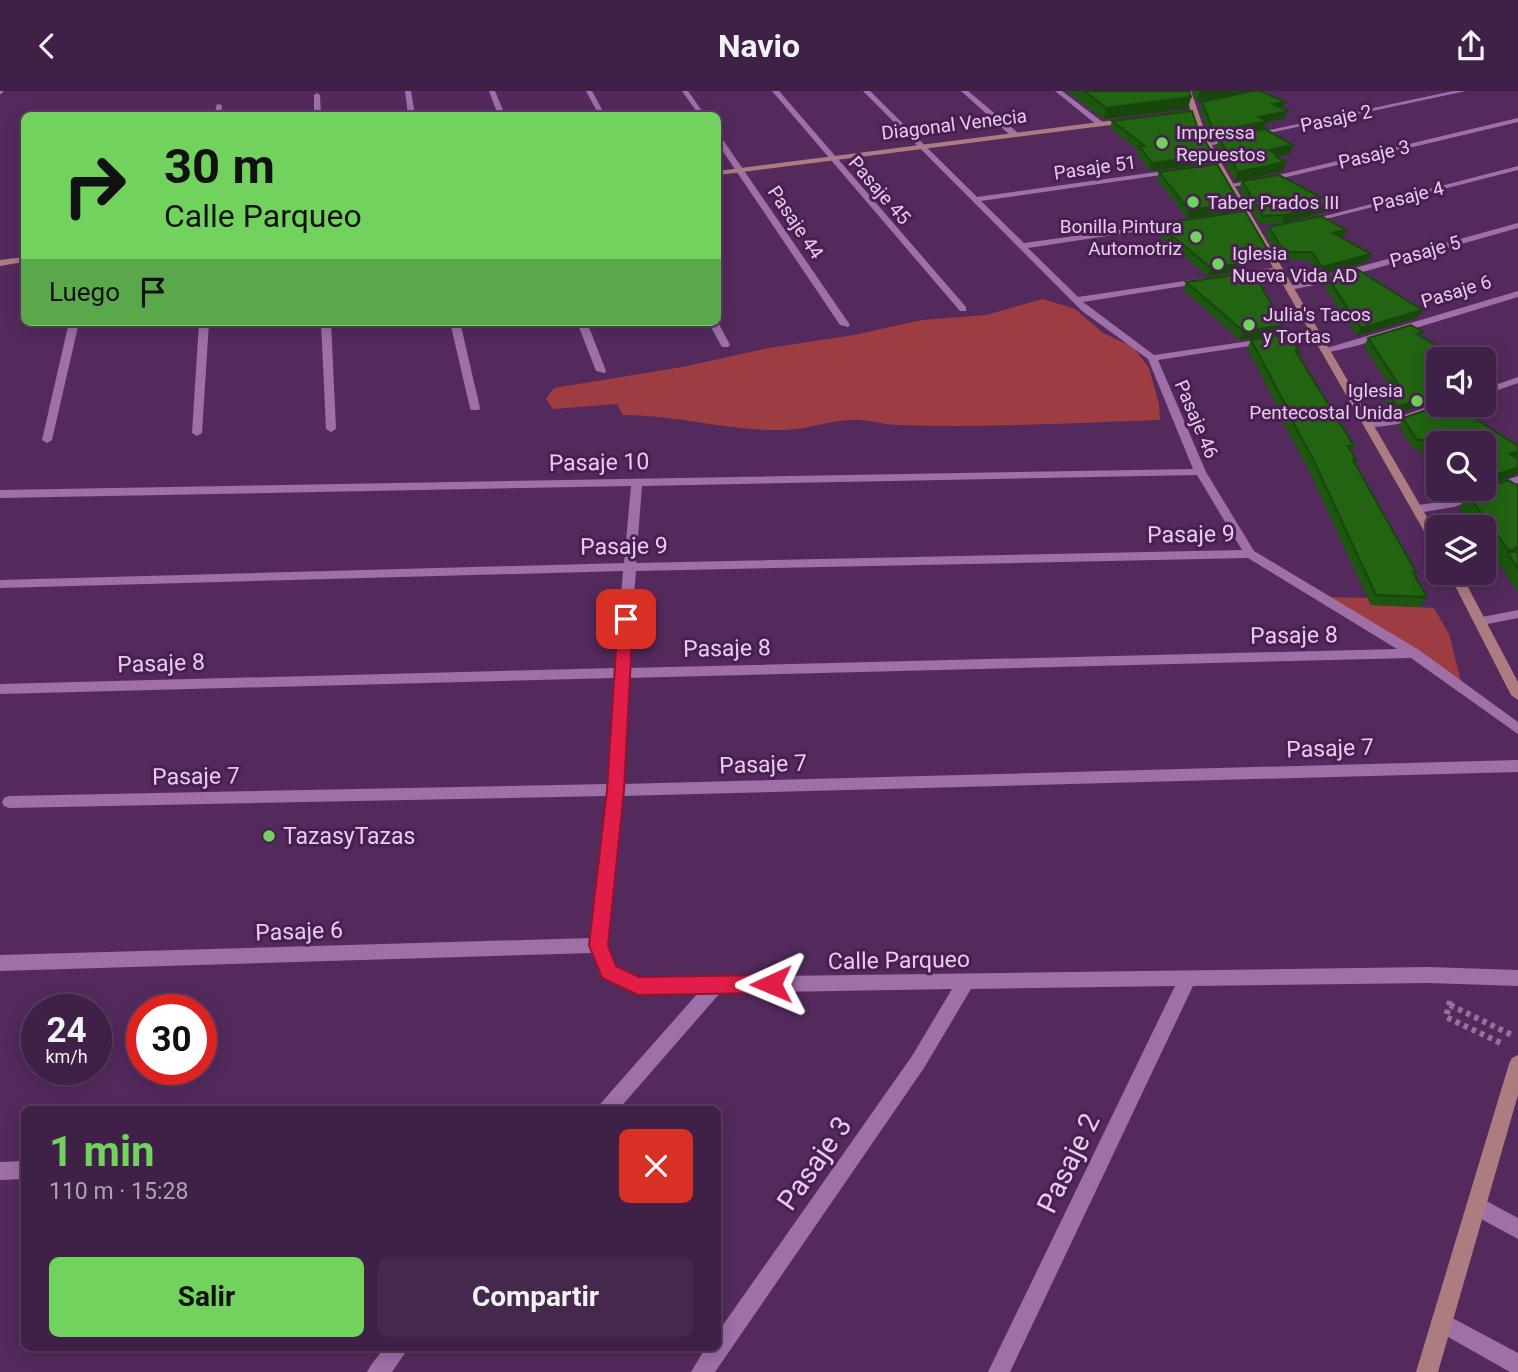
<!DOCTYPE html>
<html lang="es">
<meta charset="utf-8">
<style>
:root{--surface:#3f2046;--page:#46284d;--text:#f1f3f6;--muted:#ada3b3;--line:#583e5f;--accent:#71d25e}
body{margin:0;font-family:Roboto,sans-serif;background:var(--page);color:var(--text);height:100vh;display:flex;flex-direction:column;font-size:26px;white-space:nowrap}
*{box-sizing:border-box;margin:0}
p{font-size:23px;color:var(--muted)}
.icon{flex:none;width:38px;height:38px;fill:none;stroke:currentColor;stroke-width:2;stroke-linecap:round;stroke-linejoin:round}
.map{position:relative;flex:1;overflow:hidden}
.side{position:absolute;left:21px;top:1015px;width:700px;height:245px;display:flex;flex-direction:column;background:var(--surface);border-radius:10px;box-shadow:0 4px 18px #0003,0 0 0 2px var(--line)}
.side>*{flex:none}
.hud{position:absolute;left:21px;top:21px;width:700px;height:214px;border-radius:10px;box-shadow:0 4px 18px #0003,0 0 0 2px var(--line);background:#71d25e;color:#111;overflow:hidden}
.controls{position:absolute;left:1426px;top:256px;display:grid;gap:14px}
.controls a{display:grid;place-items:center;width:70px;height:70px;border-radius:10px;background:var(--surface);box-shadow:0 4px 18px #0003,0 0 0 2px var(--line);font-size:35px}
.speed{position:absolute;left:21px;top:903px;display:flex;gap:14px;font-size:35px;font-weight:700;text-align:center}
.speed>*{display:grid;place-content:center;width:91px;height:91px;border-radius:50%;background:var(--surface);box-shadow:0 4px 18px #0003,0 0 0 2px var(--line);line-height:1}
.speed small{font-size:18px;font-weight:400}
.speed .limit{border:10px solid #d22;background:#fff;color:#111}
.pin{position:absolute;display:grid;place-items:center;width:60px;height:60px;color:#fff;margin:-30px;border-radius:14px;box-shadow:0 4px 10px #0006}
.me{position:absolute;width:77px;margin:-38px;rotate:269deg;stroke-linejoin:round;filter:drop-shadow(0 0 5px #0008)}
.turn{display:flex;align-items:center;gap:24px;height:147px;padding:0 28px;font-size:32px}
.turn .icon{width:91px;height:91px;stroke-width:2.5}
.turn b{display:block;font-size:49px;line-height:60px}
.then{display:flex;align-items:center;height:66px;padding:0 28px;background:#0003;gap:14px;font-size:26px}
.round{display:grid;place-items:center;flex:none;width:74px;height:74px;border-radius:10px;background:var(--page)}
.headline{display:flex;align-items:center;justify-content:space-between;height:119px;padding:0 28px}
h1{font-size:42px;font-weight:700;line-height:52px;color:var(--accent)}
.action{display:flex;gap:14px;margin-top:auto;padding:14px 28px}
.action a{flex:1;height:80px;border-radius:10px;background:var(--accent);color:#111;font-size:28px;font-weight:700;line-height:80px;text-align:center}
.action a+a{background:var(--page);color:var(--text)}
header{display:flex;justify-content:space-between;align-items:center;height:91px;padding:0 28px;background:var(--surface);font-size:32px;font-weight:700}
.map>svg:first-child{display:block}
.green{fill:#9e3d41}
.lines{fill:none;stroke-linecap:round;stroke-linejoin:round}
.path{stroke:#95729c;stroke-width:6;stroke-dasharray:4.5 4.5;stroke-linecap:butt}
.lane{fill:#9e70a7;fill-rule:evenodd}
.street{fill:#9e70a7;fill-rule:evenodd}
.secondary{fill:#ad7c81;fill-rule:evenodd}
.wall{fill:#1d560f}
.shaded-wall{fill:#18460d}
.building{fill:#226412;stroke:#18460d;stroke-width:2}
.route{fill:#e11d48;stroke:#92132f;stroke-width:2}
.poi-dot{fill:#71d25e;stroke:#491f51;stroke-width:2.5}
.labels{text-anchor:middle;stroke-width:6;stroke-linejoin:round;paint-order:stroke}
.far-street-label{font-size:19px;fill:#e6cdeb;stroke:#491f51}
.far-poi-label{font-size:19px;fill:#e6cdeb;stroke:#491f51;text-anchor:start}
.street-label{font-size:23px;fill:#e6cdeb;stroke:#491f51}
.poi-label{font-size:23px;fill:#e6cdeb;stroke:#491f51;text-anchor:start}
.near-street-label{font-size:28px;fill:#e6cdeb;stroke:#491f51}
</style>
<header><svg class="icon" aria-label="back" viewBox="0 0 24 24"><path d="M15 5l-7 7 7 7"/></svg>Navio<svg class="icon" aria-label="share" viewBox="0 0 24 24"><path d="M12 15V3M7 8l5-5 5 5M5 13v7h14v-7"/></svg></header>
<div class="map">
<svg width="1518" height="1281" viewBox="0 0 1518 1281">
<rect width="100%" height="100%" fill="#542a5d"/>
<g class="green">
<path d="M1043,208l32,10 28,24 30,14 16,21 10,36 1,16c-87,3 -174,8 -261,5 -13,0 -25,-4 -37,-5 -28,-2 -53,10 -80,10 -54,1 -105,-15 -159,-15l-6,-11 -64,5 -7,-10 8,-11 128,-21 87,-19 85,-13 68,-15 64,-5z"/>
<polygon points="1326,506 1368,507 1371,514 1434,517 1449,543 1462,594"/>
</g>
<g class="lines">
<g class="path">
<polyline points="1450,910 1446,926 1503,953"/>
<polyline points="1450,914 1514,945"/>
</g>
<polygon class="lane" points="1477,1105 1518,1127 1518,1148 1470,1122 1467,1115 1470,1108"/>
<g class="street">
<polygon points="0,0 4,0 0,4"/>
<polygon points="405,0 411,0 415,24 408,24"/>
<polygon points="489,0 495,0 505,24 498,24"/>
<polygon points="586,0 592,0 605,24 599,24"/>
<polygon points="682,0 688,0 705,24 699,24"/>
<polygon points="772,0 779,0 966,216 966,220 960,220"/>
<path d="M863,0h7l107,106 201,-28v4h-3l-194,28 43,42 152,-21 1,2 -4,2 -145,22 50,49 127,-19 1,2 -4,3 -119,19 71,53 163,-24 2,2 -5,3 -156,24 48,112 48,79 165,99 99,72v12l-107,-76 -784,20 -4,106 895,-24v12l-896,24 -16,149 8,22 25,11 789,-11 90,3v16l-90,-3 -235,3 -183,386h-22l187,-386 -204,3 -47,79 -209,304h-24l15,-25h12v-15l194,-276 40,-67 -232,4 -101,116h-21l3,-6 97,-110 -60,1 -36,-17 -9,-24 -593,18v-16l591,-17 16,-142 -598,12 -5,-2 -2,-4 2,-4 5,-2 599,-12 6,-106 -614,16v-10l615,-16 8,-97 -623,17v-8l624,-17 7,-77 -631,12v-8l1193,-21 -45,-110 -66,-48zM1197,384l45,75 -606,13 6,-77zM1248,467l149,91 -769,19 8,-97z"/>
<polygon points="961,0 968,0 1017,41 1017,45 1011,45"/>
<polygon points="1055,0 1062,0 1104,32 1097,34"/>
<polygon points="1453,0 1466,0 1208,55 1204,53"/>
<polygon points="317,2 320,4 321,24 314,24 314,4"/>
<polygon points="217,13 222,14 221,24 214,24"/>
<polygon points="1518,27 1518,31 1262,92 1229,96 1225,94 1262,88"/>
<polygon points="718,46 721,46 850,234 848,236 840,234 718,53"/>
<polygon points="1518,75 1518,79 1306,133 1302,131"/>
<polygon points="1518,132 1518,137 1320,193 1290,199 1286,196"/>
<polygon points="1280,176 1284,179 1283,181 1236,187 1232,184 1236,181"/>
<polygon points="1518,200 1518,206 1356,255 1325,262 1320,259"/>
<polygon points="69,231 79,231 52,349 47,352 42,349"/>
<polygon points="199,231 209,231 202,342 197,345 192,342"/>
<polygon points="321,231 331,231 336,338 331,341 326,338"/>
<polygon points="450,231 460,231 480,317 479,319 471,319 470,317"/>
<polygon points="577,231 587,231 606,280 605,282 596,280"/>
<polygon points="708,231 718,231 730,254 728,256 722,256"/>
<polygon points="1518,286 1518,292 1484,304 1484,298"/>
<path d="M1438,312l14,1c-14,10 -75,30 -89,20l5,-3 31,-4z"/>
<polygon points="1518,385 1518,392 1454,416 1418,422 1412,418 1418,414 1448,410"/>
<polygon points="1518,519 1518,527 1482,534 1476,530 1482,526"/>
<polygon points="24,1070 24,1088 0,1089 0,1071"/>
<polygon points="1441,1221 1518,1262 1518,1281 1510,1281 1434,1238 1431,1231 1434,1224"/>
<polygon points="385,1256 409,1256 392,1281 367,1281 371,1274"/>
</g>
<g class="secondary">
<polygon points="1185,0 1191,0 1205,41 1223,75 1438,445 1438,458 1432,454 1215,75 1197,41"/>
<polygon points="1131,27 1134,31 718,84 718,80"/>
<polygon points="24,166 24,171 0,175 0,169"/>
<polygon points="1448,481 1460,481 1518,591 1518,609 1511,604"/>
<polygon points="1518,964 1518,1004 1438,1281 1416,1281 1509,973 1512,967"/>
</g>
</g>
<g class="wall">
<polygon points="1066,0 1189,0 1188,18 1104,28"/>
<polygon points="1193,0 1250,0 1197,11"/>
<polygon points="1202,11 1285,11 1282,18 1285,27 1266,32 1264,38 1290,63 1278,66 1283,80 1235,90 1216,56 1219,47 1212,49 1200,18"/>
<polygon points="1112,30 1197,35 1210,72 1150,80 1137,63 1138,59 1110,37"/>
<polygon points="1159,81 1240,112 1238,120 1187,127 1157,88"/>
<polygon points="1242,90 1332,112 1329,120 1282,132 1260,133 1239,97"/>
<polygon points="1158,133 1269,161 1266,169 1246,169 1244,180 1208,185 1155,141"/>
<polygon points="1269,136 1342,147 1367,171 1318,184 1308,169 1280,169 1266,144"/>
<polygon points="1327,186 1418,227 1357,245 1324,195"/>
<polygon points="1186,191 1280,243 1240,249 1183,199"/>
<polygon points="1289,243 1300,262 1298,265 1354,355 1351,360 1356,369 1355,372 1416,481 1414,483 1427,506 1420,516 1371,514 1308,378 1278,322 1280,320 1247,258 1251,249"/>
<polygon points="1421,245 1436,262 1438,268 1438,310 1392,324 1383,307 1387,299 1392,299 1364,255 1368,247"/>
<polygon points="1403,327 1518,355 1518,366 1517,367 1518,383 1484,395 1484,352 1438,352 1438,387 1419,358 1413,358 1399,335"/>
<polygon points="1518,395 1518,502 1499,473 1499,472 1484,451 1484,436 1473,436 1459,417 1468,404"/>
<polygon points="1446,397 1476,397 1452,406"/>
</g>
<g class="shaded-wall">
<polygon points="1200,0 1250,0 1197,11"/>
<polygon points="1191,6 1188,18 1104,28 1106,17"/>
<polygon points="1285,11 1282,18 1273,13"/>
<polygon points="1288,20 1285,27 1266,32 1264,38 1212,49 1214,41 1259,26"/>
<polygon points="1293,54 1290,63 1278,66 1275,73 1286,71 1283,80 1235,90 1238,81 1269,59"/>
<polygon points="1213,64 1210,72 1150,80 1152,72"/>
<polygon points="1240,112 1238,120 1187,127 1189,119"/>
<polygon points="1332,112 1329,120 1282,132 1285,124"/>
<polygon points="1346,139 1342,147 1333,142"/>
<polygon points="1371,163 1367,171 1318,184 1322,176"/>
<polygon points="1247,172 1244,180 1208,185 1211,177"/>
<polygon points="1422,219 1418,227 1357,245 1361,237"/>
<polygon points="1283,234 1280,243 1240,249 1243,240"/>
<polygon points="1438,302 1438,307 1437,310 1392,324 1397,316"/>
<polygon points="1518,360 1517,367 1510,363"/>
<polygon points="1518,376 1518,383 1484,395 1484,388"/>
<polygon points="1457,397 1476,397 1452,406"/>
<polygon points="1518,456 1518,466 1508,462 1509,460"/>
</g>
<g class="building">
<polygon points="1084,0 1189,0 1191,6 1106,17"/>
<polygon points="1251,0 1261,0 1285,11 1273,13 1288,20 1259,26 1267,30 1214,41 1202,11"/>
<polygon points="1192,20 1197,35 1213,64 1152,72 1139,55 1145,55 1112,30"/>
<polygon points="1265,38 1293,54 1269,59 1278,65 1275,65 1286,71 1238,81 1219,47"/>
<polygon points="1217,73 1240,112 1189,119 1159,81"/>
<polygon points="1279,84 1332,112 1285,124 1263,125 1242,90"/>
<polygon points="1245,120 1269,161 1243,160 1247,172 1211,177 1158,133"/>
<polygon points="1321,125 1346,139 1333,142 1371,163 1322,176 1312,161 1284,161 1269,136"/>
<polygon points="1357,178 1422,219 1361,237 1327,186"/>
<polygon points="1253,181 1283,234 1243,240 1186,191"/>
<polygon points="1411,234 1423,241 1417,243 1439,256 1430,258 1446,268 1438,268 1438,302 1397,316 1387,299 1402,299 1368,247"/>
<polygon points="1289,243 1300,262 1295,259 1354,355 1348,355 1356,369 1353,369 1416,481 1413,481 1427,506 1376,504 1313,368 1283,313 1285,313 1251,249"/>
<polygon points="1444,313 1452,313 1518,355 1518,360 1510,363 1518,368 1518,376 1484,388 1484,352 1438,352 1438,370 1424,349 1417,349 1403,327"/>
<polygon points="1508,389 1518,395 1518,456 1509,460 1468,404"/>
<polygon points="1507,461 1518,461 1518,478"/>
</g>
<polygon class="route" points="626,523 633,528 624,699 608,854 616,875 639,886 771,884 778,887 781,893 778,899 771,902 638,904 602,887 589,854 607,699 618,528"/>
<g class="poi-dot">
<circle cx="1162" cy="52" r="7"/>
<circle cx="1193" cy="111" r="7"/>
<circle cx="1196" cy="146" r="7"/>
<circle cx="1218" cy="173" r="7"/>
<circle cx="1249" cy="234" r="7"/>
<circle cx="1417" cy="310" r="7"/>
<circle cx="269" cy="745" r="7"/>
</g>
<g class="labels">
<g class="far-street-label">
<text transform="translate(1336 27) rotate(-12)" y="7">Pasaje 2</text>
<text transform="translate(954 33) rotate(-7)" y="7">Diagonal Venecia</text>
<text transform="translate(1374 63) rotate(-13)" y="7">Pasaje 3</text>
<text transform="translate(1095 76) rotate(-8)" y="7">Pasaje 51</text>
<text transform="translate(880 99) rotate(49)" y="7">Pasaje 45</text>
<text transform="translate(1408 105) rotate(-14)" y="7">Pasaje 4</text>
<text transform="translate(796 131) rotate(56)" y="7">Pasaje 44</text>
<text transform="translate(1425 160) rotate(-16)" y="7">Pasaje 5</text>
<text transform="translate(1456 200) rotate(-17)" y="7">Pasaje 6</text>
<text transform="translate(1197 328) rotate(67)" y="7">Pasaje 46</text>
</g>
<g class="far-poi-label">
<text x="1176" y="48">Impressa<tspan x="1176" dy="22">Repuestos</tspan></text>
<text x="1207" y="118">Taber Prados III</text>
<text x="1182" y="142" text-anchor="end">Bonilla Pintura<tspan x="1182" dy="22">Automotriz</tspan></text>
<text x="1232" y="169">Iglesia<tspan x="1232" dy="22">Nueva Vida AD</tspan></text>
<text x="1263" y="230">Julia's Tacos<tspan x="1263" dy="22">y Tortas</tspan></text>
<text x="1403" y="306" text-anchor="end">Iglesia<tspan x="1403" dy="22">Pentecostal Unida</tspan></text>
</g>
<g class="street-label">
<text transform="translate(599 371) rotate(-1)" y="8">Pasaje 10</text>
<text transform="translate(1191 443) rotate(-1)" y="8">Pasaje 9</text>
<text transform="translate(624 455) rotate(-1)" y="8">Pasaje 9</text>
<text transform="translate(1294 544) rotate(-1)" y="8">Pasaje 8</text>
<text transform="translate(727 557) rotate(-1)" y="8">Pasaje 8</text>
<text transform="translate(161 572) rotate(-2)" y="8">Pasaje 8</text>
<text transform="translate(1330 657) rotate(-2)" y="8">Pasaje 7</text>
<text transform="translate(763 673) rotate(-2)" y="8">Pasaje 7</text>
<text transform="translate(196 685) rotate(-1)" y="8">Pasaje 7</text>
<text transform="translate(299 840) rotate(-2)" y="8">Pasaje 6</text>
<text transform="translate(899 869) rotate(-1)" y="8">Calle Parqueo</text>
</g>
<g class="poi-label">
<text x="283" y="753">TazasyTazas</text>
</g>
<g class="near-street-label">
<text transform="translate(814 1072) rotate(-55)" y="10">Pasaje 3</text>
<text transform="translate(1068 1072) rotate(-64)" y="10">Pasaje 2</text>
</g>
</g>
</svg>
<div class="controls">
<a><svg class="icon" aria-label="sound" viewBox="0 0 24 24"><path d="M4 9h4l5-4v14l-5-4H4zM17 9q2 3 0 6"/></svg></a>
<a><svg class="icon" aria-label="search" viewBox="0 0 24 24"><circle cx="10" cy="10" r="6"/><path d="M15 15l6 6"/></svg></a>
<a><svg class="icon" aria-label="layers" viewBox="0 0 24 24"><path d="M12 4l9 5-9 5-9-5zM3 14l9 5 9-5"/></svg></a>
</div>
<div class="speed"><div>24<small>km/h</small></div><div class="limit">30</div></div>
<div class="pin" style="left:626px;top:528px;background:#d93025"><svg class="icon" aria-label="arrive" viewBox="0 0 24 24"><path d="M6 21V4h12l-3 4 3 4H6"/></svg></div>
<svg class="me" style="left:771px;top:893px" viewBox="-20 -20 40 40"><path d="M0-17L14 15 0 8-14 15z" fill="#e11d48" stroke="#fff" stroke-width="4"/></svg>
<div class="hud">
<div class="turn"><svg class="icon" aria-label="right" viewBox="0 0 24 24"><path d="M7 20v-9h11M14 6l5 5-5 5"/></svg><div><b>30 m</b>Calle Parqueo</div></div>
<div class="then">Luego<svg class="icon" aria-label="arrive" viewBox="0 0 24 24"><path d="M6 21V4h12l-3 4 3 4H6"/></svg></div>
</div>
<section class="side">
<div class="headline"><div><h1>1 min</h1><p>110 m · 15:28</p></div><a class="round" style="background:#d93025;color:#fff"><svg class="icon" aria-label="close" viewBox="0 0 24 24"><path d="M6 6l12 12M18 6L6 18"/></svg></a></div>
<div class="action"><a>Salir</a><a>Compartir</a></div>
</section>
</div>
